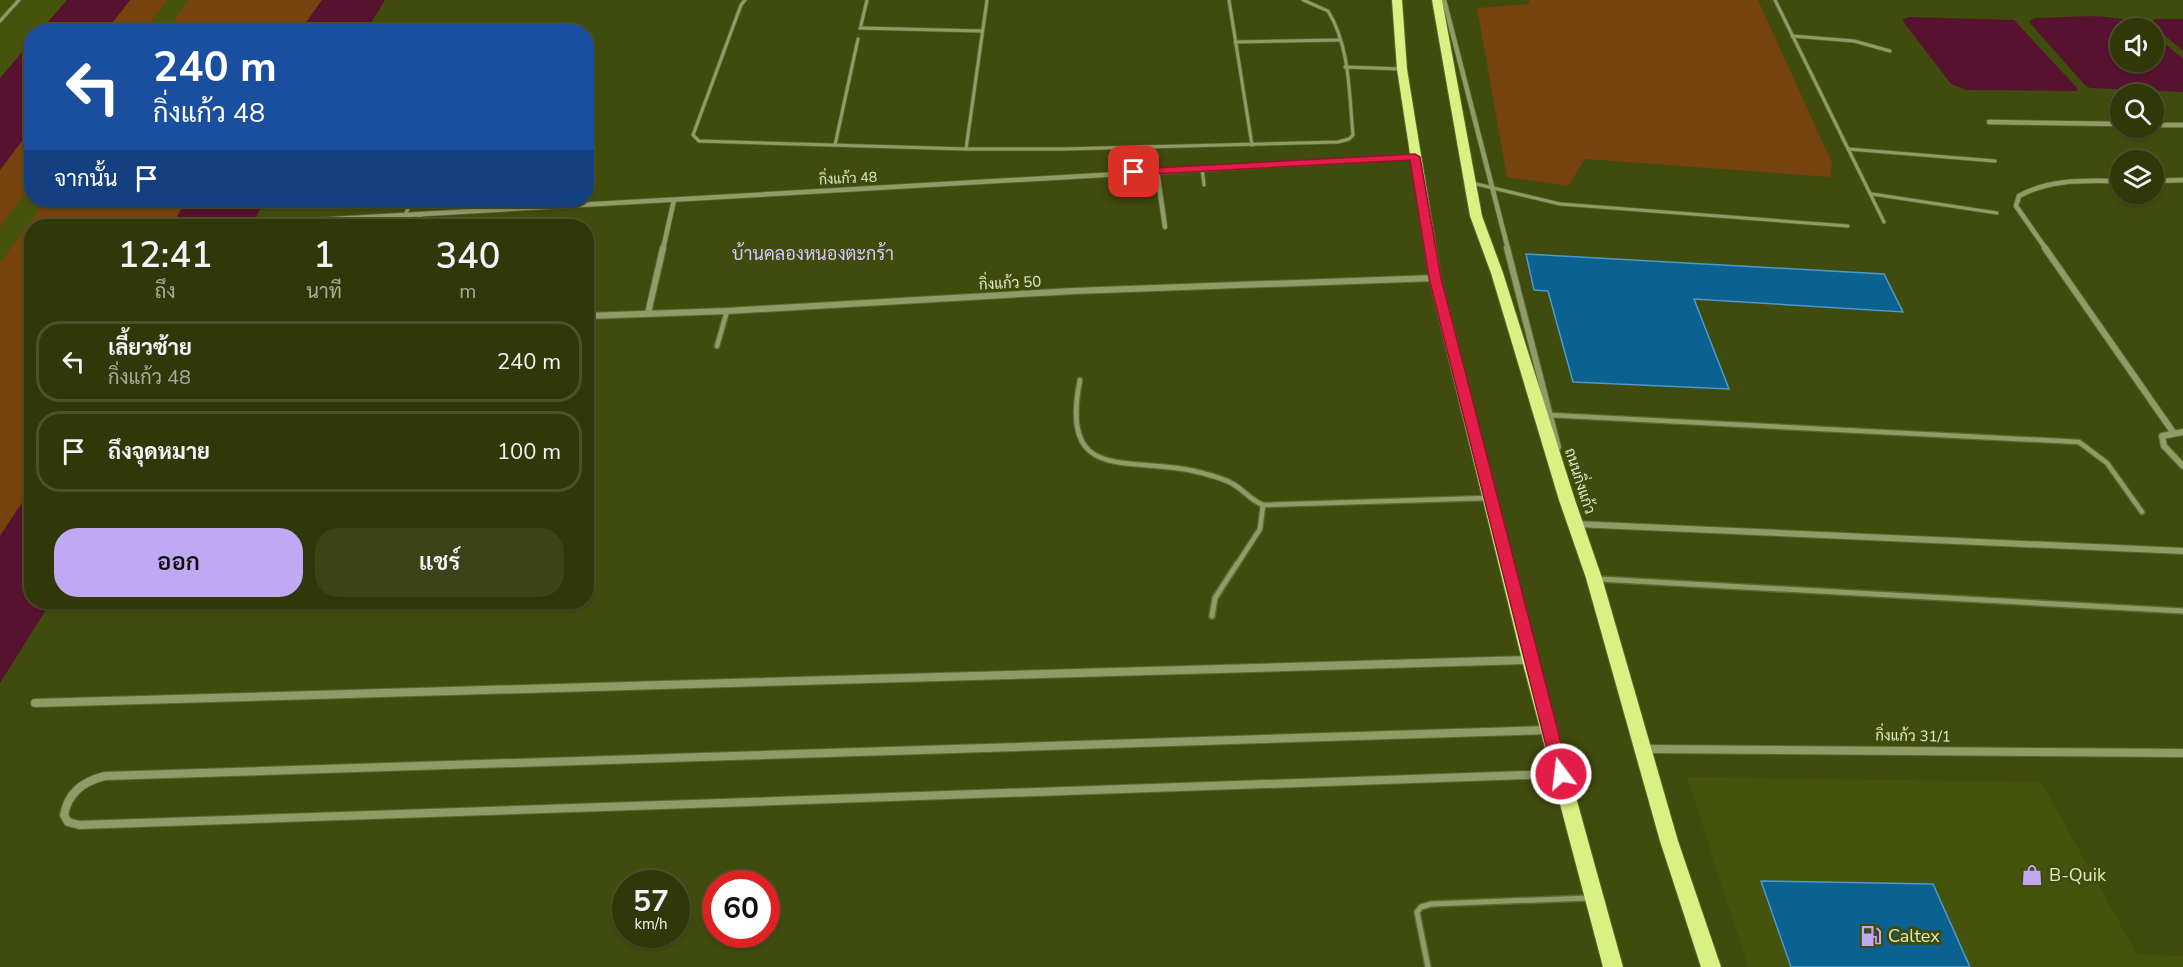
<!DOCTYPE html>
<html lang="th">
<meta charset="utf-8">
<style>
:root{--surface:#30380a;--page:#3c4318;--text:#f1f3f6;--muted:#a8ac9c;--line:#4b522b;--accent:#c1a8f3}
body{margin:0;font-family:"Nunito Sans",Sarabun,sans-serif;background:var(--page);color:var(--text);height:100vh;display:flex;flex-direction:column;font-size:22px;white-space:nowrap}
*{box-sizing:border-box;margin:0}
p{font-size:20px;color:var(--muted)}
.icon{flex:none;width:33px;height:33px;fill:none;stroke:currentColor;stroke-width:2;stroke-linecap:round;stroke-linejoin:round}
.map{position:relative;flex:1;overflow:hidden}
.side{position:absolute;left:24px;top:219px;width:570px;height:390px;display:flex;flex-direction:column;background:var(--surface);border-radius:24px;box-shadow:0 2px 4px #0004,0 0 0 2px var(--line)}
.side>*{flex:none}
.banner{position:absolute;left:24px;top:24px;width:570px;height:183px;border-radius:24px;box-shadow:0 2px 4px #0004,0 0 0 2px var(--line);background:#1a4fa0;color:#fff;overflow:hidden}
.fabs{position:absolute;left:2110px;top:18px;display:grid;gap:12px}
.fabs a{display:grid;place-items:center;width:54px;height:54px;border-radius:50%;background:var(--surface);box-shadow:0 2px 4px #0004,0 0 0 2px var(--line);font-size:30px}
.speed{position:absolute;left:612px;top:870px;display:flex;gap:12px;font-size:30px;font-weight:700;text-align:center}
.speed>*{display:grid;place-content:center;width:78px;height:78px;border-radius:50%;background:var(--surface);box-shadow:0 2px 4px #0004,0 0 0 2px var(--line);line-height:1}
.speed small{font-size:15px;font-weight:400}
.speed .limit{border:9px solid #d22;background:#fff;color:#111}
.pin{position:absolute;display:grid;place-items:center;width:51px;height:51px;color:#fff;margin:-26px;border-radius:12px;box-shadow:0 3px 9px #0006}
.me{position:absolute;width:66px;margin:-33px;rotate:345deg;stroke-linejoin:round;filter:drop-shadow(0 0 4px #0008)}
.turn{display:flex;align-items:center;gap:21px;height:126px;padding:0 30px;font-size:27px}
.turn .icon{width:78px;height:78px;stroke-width:2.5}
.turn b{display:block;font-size:42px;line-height:51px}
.then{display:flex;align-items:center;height:57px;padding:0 30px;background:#0003;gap:12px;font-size:22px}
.eta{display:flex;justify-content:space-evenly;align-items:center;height:102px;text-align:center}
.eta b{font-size:36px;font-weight:600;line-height:42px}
.cta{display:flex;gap:12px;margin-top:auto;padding:12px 30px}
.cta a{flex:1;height:69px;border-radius:24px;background:var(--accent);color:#111;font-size:24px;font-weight:600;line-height:69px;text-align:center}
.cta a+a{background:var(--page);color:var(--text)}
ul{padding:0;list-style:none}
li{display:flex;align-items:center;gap:18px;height:81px;margin:0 12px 9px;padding:0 18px;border:3px solid var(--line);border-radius:24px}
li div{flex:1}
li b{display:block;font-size:22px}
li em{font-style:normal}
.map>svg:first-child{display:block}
.built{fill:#46530d}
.green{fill:#76420d}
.water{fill:#57122f}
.building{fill:#0b6290;stroke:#4e99c9;stroke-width:1.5}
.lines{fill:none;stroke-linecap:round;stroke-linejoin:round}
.service-far2-casing{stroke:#5d682f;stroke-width:4.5}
.service-far1-casing{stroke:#5d682f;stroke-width:7}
.service-casing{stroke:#5d682f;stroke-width:8}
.minor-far2-casing{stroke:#5d682f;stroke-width:6}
.minor-far1-casing{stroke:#5d682f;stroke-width:8}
.minor-casing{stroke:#5d682f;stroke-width:10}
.primary-casing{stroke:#5d682f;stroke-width:2}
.service-far2{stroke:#8f9c68;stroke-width:3}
.service-far1{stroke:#8f9c68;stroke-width:4.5}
.service{stroke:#8f9c68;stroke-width:5}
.minor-far2{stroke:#8f9c68;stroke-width:4.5}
.minor-far1{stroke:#8f9c68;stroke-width:6}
.minor{stroke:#8f9c68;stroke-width:8}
.primary{fill:#d8f182;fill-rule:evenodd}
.route{fill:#e11d48;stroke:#92132f;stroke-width:1.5}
.labels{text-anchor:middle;stroke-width:6;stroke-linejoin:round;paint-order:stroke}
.far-street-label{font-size:14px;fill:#e0eac4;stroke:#404b0e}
.street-label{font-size:15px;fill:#e0eac4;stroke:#404b0e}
.quarter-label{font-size:18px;fill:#d8c6ff;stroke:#404b0e}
.near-poi-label{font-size:18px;fill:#e0eac4;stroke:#404b0e;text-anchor:start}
</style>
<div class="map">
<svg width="2183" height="967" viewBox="0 0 2183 967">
<rect width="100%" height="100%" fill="#404b0e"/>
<g class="built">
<polygon points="0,0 253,0 232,31 32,32 32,200 123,200 32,226 0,387"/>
<polygon points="1687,777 2041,782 2137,954 2183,956 2183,967 1748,967"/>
</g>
<g class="green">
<polygon points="130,0 167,0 144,31 106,32"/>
<polygon points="188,0 322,0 300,31 166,32"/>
<polygon points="1529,0 1758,0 1832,163 1830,177 1585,159 1568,186 1507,177 1477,8 1529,4"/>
<polygon points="31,129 31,184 0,227 0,170"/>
<polygon points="46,200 186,200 172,226 32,226 31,489 0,536 0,263"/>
</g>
<g class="water">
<polygon points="67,0 130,0 106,31 40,31"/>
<polygon points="322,0 385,0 366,31 300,31"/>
<polygon points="1908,17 2014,20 2077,88 2077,91 1966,90 1951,84 1902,20"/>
<path d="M2034,18c36,0 81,-8 113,10h-26v34h33v-28l29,25v33l-93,-4 -6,-4 -55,-62z"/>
<polygon points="2155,19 2183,19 2183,51 2150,23"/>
<polygon points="31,42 31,129 0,170 0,78"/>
<polygon points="186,200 264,200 252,226 172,226"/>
<polygon points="31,489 32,602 51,602 0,683 0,536"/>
</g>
<g class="building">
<polygon points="1526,254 1884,274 1903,312 1694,299 1729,389 1573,382 1548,291 1534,290"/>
<polygon points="1761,881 1933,884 1970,967 1791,967"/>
</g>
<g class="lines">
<defs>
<g id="service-far2">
<path d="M745,0l-4,5 -48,130 6,6 267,8h97l275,-7 11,-3 4,-4c-4,-41 -3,-89 -25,-124l-25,-11"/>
<polyline points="1229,0 1252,145"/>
<polyline points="1775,0 1884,222"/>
<polyline points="0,21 19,0"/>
<polyline points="861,25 867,0"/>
<polyline points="860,28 982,31"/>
<polyline points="1792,36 1854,41 1890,51"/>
<polyline points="1235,42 1340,40"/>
<polyline points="1345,67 1402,69"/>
<polyline points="835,145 858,39"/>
<polyline points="966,149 987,0"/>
<polyline points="1848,149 1995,161"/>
<polyline points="1202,168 1204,185"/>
<polyline points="1472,183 1560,204 1848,226"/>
<polyline points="1872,194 1997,213"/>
<polyline points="405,215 412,200"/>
<polyline points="414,226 421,214"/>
</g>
<g id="service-far1">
<polyline points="717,346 727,311"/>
<path d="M1080,380c-21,104 47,76 114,91 12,3 30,7 39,13 12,7 16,15 30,21l224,-7"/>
<polyline points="1549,415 2079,442 2107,463 2142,512"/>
<polyline points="1236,566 1260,529 1263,505"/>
</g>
<g id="service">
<polyline points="1599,579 2183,611"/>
<polyline points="1212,616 1215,598 1237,564"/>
<polyline points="1428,967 1417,912 1421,907 1431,904 1588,898"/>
</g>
<g id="minor-far2">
<polyline points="1444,0 1508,249"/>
<polyline points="1989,122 2121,124"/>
<polyline points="2154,125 2183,125"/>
<polyline points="1157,171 1165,227"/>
<polyline points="2154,181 2183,180"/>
<polyline points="283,222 1415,157"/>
<polyline points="663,249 674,200"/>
<path d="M2046,249l-30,-43 3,-10c33,-18 66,-15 102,-15"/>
</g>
<g id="minor-far1">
<polyline points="1507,248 1558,447"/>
<polyline points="2045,248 2173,432"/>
<polyline points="648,313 663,248"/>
<polyline points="586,316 727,311 1074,291 1435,278"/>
<polyline points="2183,432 2162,436 2164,446 2183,466"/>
<polyline points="1575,524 2183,551"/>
</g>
<g id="minor">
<polyline points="35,703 1530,660"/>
<path d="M1548,730l-1443,46c-21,5 -37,16 -41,39l4,7 11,3 1479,-51"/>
<polyline points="1646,749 2183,753"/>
</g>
<g id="primary">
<polygon points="1392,0 1402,0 1407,69 1441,278 1538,660 1623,967 1603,967 1522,660 1429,278 1397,69"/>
<polygon points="1432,0 1442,0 1482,216 1503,273 1575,500 1602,578 1678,841 1721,967 1701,967 1660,841 1586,578 1559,500 1491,273 1470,216"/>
</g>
</defs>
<use href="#service-far2" class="service-far2-casing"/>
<use href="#service-far1" class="service-far1-casing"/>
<use href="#service" class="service-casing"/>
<use href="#minor-far2" class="minor-far2-casing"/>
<use href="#minor-far1" class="minor-far1-casing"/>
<use href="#minor" class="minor-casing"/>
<use href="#primary" class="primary-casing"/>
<use href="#service-far2" class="service-far2"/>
<use href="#service-far1" class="service-far1"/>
<use href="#service" class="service"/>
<use href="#minor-far2" class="minor-far2"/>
<use href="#minor-far1" class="minor-far1"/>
<use href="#minor" class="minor"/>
<use href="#primary" class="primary"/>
</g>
<polygon class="route" points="1415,154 1420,157 1441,278 1569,774 1567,779 1561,781 1555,779 1553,774 1429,278 1410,160 1134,175 1129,172 1134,169"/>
<defs>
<symbol id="shop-bare" viewBox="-9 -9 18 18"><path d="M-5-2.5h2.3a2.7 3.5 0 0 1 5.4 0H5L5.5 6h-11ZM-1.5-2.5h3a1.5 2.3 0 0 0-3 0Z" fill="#c1a8f3" stroke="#404b0e" stroke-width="2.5" paint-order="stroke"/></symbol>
<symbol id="fuel-bare" viewBox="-9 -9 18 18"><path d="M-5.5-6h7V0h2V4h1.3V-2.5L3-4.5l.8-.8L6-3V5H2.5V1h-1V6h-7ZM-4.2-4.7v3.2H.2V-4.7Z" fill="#c1a8f3" stroke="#404b0e" stroke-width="2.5" paint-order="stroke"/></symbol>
</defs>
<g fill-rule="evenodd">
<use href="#shop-bare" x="2017" y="860" width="30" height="30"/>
<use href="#fuel-bare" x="1856" y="921" width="30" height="30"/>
</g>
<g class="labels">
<g class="far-street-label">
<text transform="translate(848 178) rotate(-3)" y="5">กิ่งแก้ว 48</text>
</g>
<g class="street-label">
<text transform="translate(1010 283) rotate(-3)" y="5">กิ่งแก้ว 50</text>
<text transform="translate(1580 481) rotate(72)" y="5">ถนนกิ่งแก้ว</text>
<text transform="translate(1913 736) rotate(1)" y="5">กิ่งแก้ว 31/1</text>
</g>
<g class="quarter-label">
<text x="813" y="260">บ้านคลองหนองตะกร้า</text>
</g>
<g class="near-poi-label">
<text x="2049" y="881">B-Quik</text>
<text x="1888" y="942">Caltex</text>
</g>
</g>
</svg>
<div class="fabs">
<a><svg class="icon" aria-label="sound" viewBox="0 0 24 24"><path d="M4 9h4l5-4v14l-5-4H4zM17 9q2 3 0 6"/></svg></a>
<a><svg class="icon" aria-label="search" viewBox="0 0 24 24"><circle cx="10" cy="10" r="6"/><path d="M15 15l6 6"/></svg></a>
<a><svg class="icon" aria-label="layers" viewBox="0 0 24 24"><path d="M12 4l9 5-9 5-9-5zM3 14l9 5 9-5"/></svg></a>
</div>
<div class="speed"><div>57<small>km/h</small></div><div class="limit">60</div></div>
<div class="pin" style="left:1134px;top:172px;background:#d93025"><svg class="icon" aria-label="arrive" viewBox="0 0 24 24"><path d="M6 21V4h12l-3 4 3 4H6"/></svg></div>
<svg class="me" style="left:1561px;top:774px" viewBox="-20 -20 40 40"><circle r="17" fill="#e11d48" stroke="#fff" stroke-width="3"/><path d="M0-11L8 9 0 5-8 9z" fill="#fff"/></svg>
<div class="banner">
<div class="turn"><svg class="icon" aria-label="left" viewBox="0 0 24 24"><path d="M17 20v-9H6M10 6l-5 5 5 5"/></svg><div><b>240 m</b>กิ่งแก้ว 48</div></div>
<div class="then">จากนั้น<svg class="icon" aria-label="arrive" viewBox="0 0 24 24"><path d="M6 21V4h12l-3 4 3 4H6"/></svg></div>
</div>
<section class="side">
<div class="eta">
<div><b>12:41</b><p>ถึง</p></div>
<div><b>1</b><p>นาที</p></div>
<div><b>340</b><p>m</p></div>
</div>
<ul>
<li><svg class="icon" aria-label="left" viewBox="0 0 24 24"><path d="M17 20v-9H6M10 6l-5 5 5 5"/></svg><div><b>เลี้ยวซ้าย</b><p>กิ่งแก้ว 48</p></div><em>240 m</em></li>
<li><svg class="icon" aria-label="arrive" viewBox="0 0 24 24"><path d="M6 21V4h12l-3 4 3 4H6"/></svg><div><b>ถึงจุดหมาย</b></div><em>100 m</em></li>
</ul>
<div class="cta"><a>ออก</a><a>แชร์</a></div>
</section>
</div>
